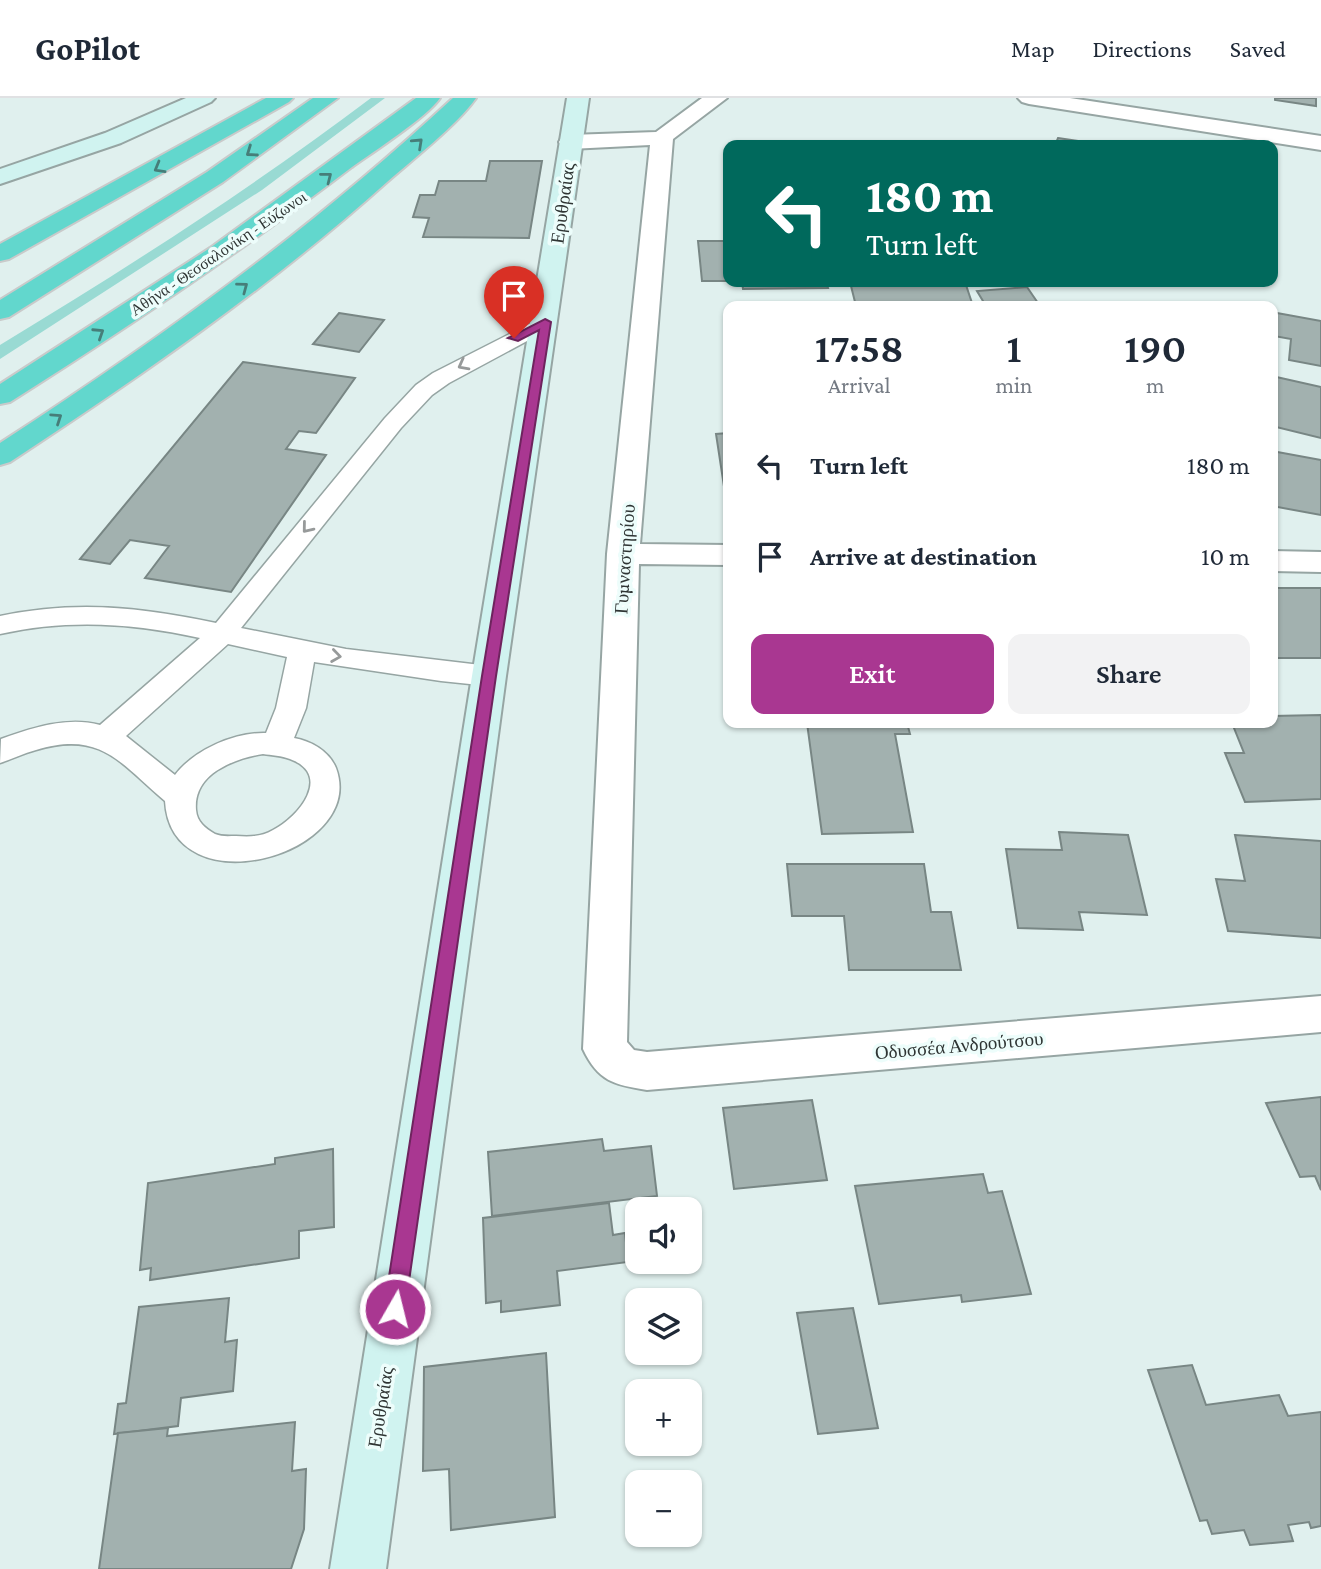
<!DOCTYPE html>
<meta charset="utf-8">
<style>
:root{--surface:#fff;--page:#f2f2f3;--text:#1f2937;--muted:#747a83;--line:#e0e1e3;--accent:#a93791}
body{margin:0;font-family:"Crimson Pro",serif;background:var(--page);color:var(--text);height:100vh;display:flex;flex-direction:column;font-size:26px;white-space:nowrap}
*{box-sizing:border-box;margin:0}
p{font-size:23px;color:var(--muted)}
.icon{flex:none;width:38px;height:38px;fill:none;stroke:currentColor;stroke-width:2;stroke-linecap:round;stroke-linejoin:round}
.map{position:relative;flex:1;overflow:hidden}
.side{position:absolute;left:723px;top:203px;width:555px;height:427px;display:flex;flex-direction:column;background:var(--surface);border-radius:14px;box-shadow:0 2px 5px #0004}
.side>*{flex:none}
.top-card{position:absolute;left:723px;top:42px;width:555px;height:147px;border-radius:14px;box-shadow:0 2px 5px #0004;background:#00695c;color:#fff;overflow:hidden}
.controls{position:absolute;left:625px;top:1099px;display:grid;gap:14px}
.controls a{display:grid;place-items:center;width:77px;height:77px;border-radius:14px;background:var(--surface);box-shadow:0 2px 5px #0004;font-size:35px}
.pin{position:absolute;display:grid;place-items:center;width:60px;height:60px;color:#fff;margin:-72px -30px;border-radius:50% 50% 50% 0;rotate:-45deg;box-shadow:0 0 7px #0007}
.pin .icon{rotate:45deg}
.me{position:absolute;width:77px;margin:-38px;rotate:8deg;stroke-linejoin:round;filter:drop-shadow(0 0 5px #0008)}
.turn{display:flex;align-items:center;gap:24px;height:147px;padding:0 28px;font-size:32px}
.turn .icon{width:91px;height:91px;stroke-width:2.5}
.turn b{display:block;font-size:49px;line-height:60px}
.eta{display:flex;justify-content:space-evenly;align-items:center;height:119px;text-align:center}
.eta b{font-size:42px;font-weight:600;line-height:49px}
.cta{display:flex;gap:14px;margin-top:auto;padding:14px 28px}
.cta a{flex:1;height:80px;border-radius:14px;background:var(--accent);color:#fff;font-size:28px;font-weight:600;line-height:80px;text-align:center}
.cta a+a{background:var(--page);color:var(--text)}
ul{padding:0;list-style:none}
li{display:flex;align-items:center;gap:21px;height:91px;padding:0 28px}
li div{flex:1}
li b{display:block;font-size:26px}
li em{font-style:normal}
header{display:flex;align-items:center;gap:42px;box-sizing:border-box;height:98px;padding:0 35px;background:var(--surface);border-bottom:2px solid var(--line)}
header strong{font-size:33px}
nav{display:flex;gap:38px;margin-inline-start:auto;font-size:24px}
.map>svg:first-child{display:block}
.green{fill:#99dad3}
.building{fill:#a2b1af;stroke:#788684;stroke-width:2}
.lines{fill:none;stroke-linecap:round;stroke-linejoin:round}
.service-casing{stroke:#96a5a3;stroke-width:3}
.minor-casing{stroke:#96a5a3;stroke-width:4}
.secondary-casing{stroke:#96a5a3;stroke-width:4}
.motorway-casing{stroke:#c9caca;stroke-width:4}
.service{fill:#fff;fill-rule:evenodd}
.minor{fill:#fff;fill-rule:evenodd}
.secondary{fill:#d0f3f0;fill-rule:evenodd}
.motorway{fill:#62d7cd;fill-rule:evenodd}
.oneway{stroke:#467e79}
.oneway2{stroke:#979a9a}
.route{fill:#a93791;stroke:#6e245e;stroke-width:2}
.labels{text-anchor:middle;stroke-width:7;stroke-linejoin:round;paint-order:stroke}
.far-street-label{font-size:16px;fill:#2f3534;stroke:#edfdfb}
.street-label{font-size:19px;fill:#2f3534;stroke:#edfdfb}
</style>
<header>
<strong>GoPilot</strong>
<nav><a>Map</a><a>Directions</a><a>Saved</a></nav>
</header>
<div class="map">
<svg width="1321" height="1471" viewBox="0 0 1321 1471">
<rect width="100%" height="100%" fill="#e0f0ee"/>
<path class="green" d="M371,0h14l-123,92 -262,169v-14c127,-77 252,-157 371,-247z"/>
<g class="building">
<polygon points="1275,0 1316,0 1316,8 1275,2"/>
<polygon points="1058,40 1105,47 1055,47"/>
<polygon points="490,63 542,63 529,140 423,139 429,120 413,119 420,97 435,97 439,83 486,83"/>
<polygon points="698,143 728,143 728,183 702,183"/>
<polygon points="742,184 826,184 828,190 743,191"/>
<polygon points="850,184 965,184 973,208 856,208"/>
<polygon points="1027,189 1040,208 986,208 977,193"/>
<polygon points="339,215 384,222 359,254 313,246"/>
<polygon points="1277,215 1321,223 1321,268 1289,262 1291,241 1274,238"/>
<polygon points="243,264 355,280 316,335 299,333 286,351 326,357 231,494 145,480 169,448 130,442 110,466 80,461"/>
<polygon points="1272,278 1321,289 1321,340 1272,328"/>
<polygon points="728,335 728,395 725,395 716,336"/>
<polygon points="1272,353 1321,362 1321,417 1272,408"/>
<rect x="1272" y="490" width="49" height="70"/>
<polygon points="1321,617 1321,701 1245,704 1225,655 1244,655 1232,625 1272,625 1272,618"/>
<polygon points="807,625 907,625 910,636 895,636 913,734 822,736"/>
<polygon points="1059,734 1128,737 1147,817 1079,814 1083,832 1018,830 1006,751 1062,752"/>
<polygon points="1235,737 1321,743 1321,840 1228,833 1216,781 1245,783"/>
<polygon points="787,766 924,766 931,814 951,814 961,872 849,872 844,818 792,818"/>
<polygon points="1321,999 1321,1092 1315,1078 1300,1079 1266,1005"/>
<polygon points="812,1002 827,1082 734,1091 723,1010"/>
<polygon points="602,1041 604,1053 651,1048 657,1098 492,1118 488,1054"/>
<polygon points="333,1051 334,1129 299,1133 299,1160 150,1182 151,1170 140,1172 148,1085 275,1066 275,1060"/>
<polygon points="983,1076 988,1095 1002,1093 1031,1196 962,1204 961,1197 879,1206 855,1088"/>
<polygon points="609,1105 613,1137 625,1135 628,1164 557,1173 560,1207 501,1214 501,1203 486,1205 483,1120"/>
<polygon points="229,1200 225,1244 237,1242 233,1293 181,1300 178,1328 114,1336 118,1306 126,1305 139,1209"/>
<polygon points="853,1210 878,1330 818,1336 797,1215"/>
<polygon points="546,1255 555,1419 451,1432 449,1371 423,1373 424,1269"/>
<polygon points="1192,1267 1206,1307 1279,1297 1288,1318 1321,1314 1321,1428 1311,1430 1309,1424 1288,1427 1293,1443 1250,1447 1244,1432 1212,1436 1207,1422 1200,1423 1148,1272"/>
<polygon points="295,1324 292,1373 306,1371 304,1431 291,1471 99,1471 118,1335 168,1330 167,1338"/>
</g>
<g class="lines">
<defs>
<path id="service" d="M545,218l8,1 3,5 -3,5 -104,56 -17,12 -31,33 -160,200 105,21 143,17 10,3 4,7 -4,7 -10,3 -48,-5 -127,-19 -8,46 -12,30c17,3 35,13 42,30 32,87 -165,142 -171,33 -45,-38 -64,-71 -129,-51 -12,3 -24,9 -36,13l1,-24c31,-11 66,-23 99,-14l100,-87c-68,-15 -132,-19 -200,-4v-18c76,-16 140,-9 216,7l169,-205 31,-33 17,-12zM228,546l59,13 -11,51 -10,25c-32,-1 -72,17 -91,42l-49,-39zM263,656c8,1 19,2 27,5 43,16 9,58 -17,71 -12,7 -24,7 -37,6 -7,0 -14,1 -21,-2 -10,-6 -18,-12 -19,-24 -3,-36 37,-51 67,-56z"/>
<g id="minor">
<path d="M702,0h25l-54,41 -33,405 88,1v20l-89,-1 -12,478 7,8 13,2 674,-56v36l-674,58c-33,-5 -49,-9 -64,-41l24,-495 43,-409 -80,4 -8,-2 -3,-5 3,-5 8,-2 86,-3z"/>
<polygon points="1018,0 1070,0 1321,38 1321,52 1029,6 1022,4"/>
<polygon points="1272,453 1321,454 1321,474 1272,473"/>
</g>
<g id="secondary">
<polygon points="186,0 215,0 211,4 121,45 0,86 0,71 105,35"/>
<polygon points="567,0 589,0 506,578 386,1471 330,1471 472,578"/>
</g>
<g id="motorway">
<polygon points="266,0 293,0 289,4 9,161 0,163 0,146"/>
<polygon points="313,0 338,0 223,84 9,219 0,221 0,202 207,74"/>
<path d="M416,0h24c-13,19 -67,54 -88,69 -110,84 -225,161 -342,235l-10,2v-20l210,-136z"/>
<path d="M453,0h23c-19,27 -64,62 -89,84 -117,105 -246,194 -377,280l-10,3v-22c160,-104 313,-215 453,-345z"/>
</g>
</defs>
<use href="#service" class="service-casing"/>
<use href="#minor" class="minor-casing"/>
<use href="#secondary" class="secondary-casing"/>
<use href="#motorway" class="motorway-casing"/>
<use href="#service" class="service"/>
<use href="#minor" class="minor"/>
<use href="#secondary" class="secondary"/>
<use href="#motorway" class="motorway"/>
</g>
<defs><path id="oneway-chevron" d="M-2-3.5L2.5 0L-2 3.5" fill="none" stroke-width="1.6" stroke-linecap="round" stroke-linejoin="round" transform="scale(1.75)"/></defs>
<g class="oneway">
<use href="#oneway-chevron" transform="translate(418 45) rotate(-43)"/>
<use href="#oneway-chevron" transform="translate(251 54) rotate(145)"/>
<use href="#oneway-chevron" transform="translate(159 70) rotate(150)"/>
<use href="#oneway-chevron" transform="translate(327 79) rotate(-38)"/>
<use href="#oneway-chevron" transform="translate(243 189) rotate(-37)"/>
<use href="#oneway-chevron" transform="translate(99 235) rotate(-33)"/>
<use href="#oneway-chevron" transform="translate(57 320) rotate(-34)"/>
</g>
<g class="oneway2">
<use href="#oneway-chevron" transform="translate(463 267) rotate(152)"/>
<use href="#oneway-chevron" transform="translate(307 430) rotate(129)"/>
<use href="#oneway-chevron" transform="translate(336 558) rotate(8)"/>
</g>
<polygon class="route" points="545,221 551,224 496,578 405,1211 402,1218 395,1221 387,1218 384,1211 482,578 539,232 518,243 508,240"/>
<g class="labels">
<g class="far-street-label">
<text transform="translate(218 155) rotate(-34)" y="6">Αθήνα - Θεσσαλονίκη - Εύζωνοι</text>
</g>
<g class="street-label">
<text transform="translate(562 105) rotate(-82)" y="7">Ερυθραίας</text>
<text transform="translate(624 461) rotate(-86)" y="7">Γυμναστηρίου</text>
<text transform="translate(959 947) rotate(-5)" y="7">Οδυσσέα Ανδρούτσου</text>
<text transform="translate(380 1309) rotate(-81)" y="7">Ερυθραίας</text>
</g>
</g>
</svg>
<div class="controls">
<a><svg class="icon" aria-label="sound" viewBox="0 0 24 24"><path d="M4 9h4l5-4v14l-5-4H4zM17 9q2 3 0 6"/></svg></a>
<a><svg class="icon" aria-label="layers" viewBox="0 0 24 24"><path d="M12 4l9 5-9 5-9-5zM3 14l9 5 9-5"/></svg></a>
<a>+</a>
<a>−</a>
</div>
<div class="pin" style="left:514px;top:240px;background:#d93025"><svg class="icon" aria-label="arrive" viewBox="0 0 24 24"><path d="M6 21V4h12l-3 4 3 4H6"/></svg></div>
<svg class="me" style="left:395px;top:1211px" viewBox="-20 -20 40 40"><circle r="17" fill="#a93791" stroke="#fff" stroke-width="3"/><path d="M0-11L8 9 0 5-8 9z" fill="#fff"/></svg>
<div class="top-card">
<div class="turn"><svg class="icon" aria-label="left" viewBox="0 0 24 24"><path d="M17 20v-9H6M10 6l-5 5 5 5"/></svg><div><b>180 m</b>Turn left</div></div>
</div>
<section class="side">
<div class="eta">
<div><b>17:58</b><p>Arrival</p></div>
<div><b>1</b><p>min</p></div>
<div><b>190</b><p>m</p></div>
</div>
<ul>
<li><svg class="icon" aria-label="left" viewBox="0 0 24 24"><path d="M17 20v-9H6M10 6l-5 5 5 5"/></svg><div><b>Turn left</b></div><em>180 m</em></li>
<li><svg class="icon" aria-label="arrive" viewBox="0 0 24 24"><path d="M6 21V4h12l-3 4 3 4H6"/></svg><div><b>Arrive at destination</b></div><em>10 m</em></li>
</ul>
<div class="cta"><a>Exit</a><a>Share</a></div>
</section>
</div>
